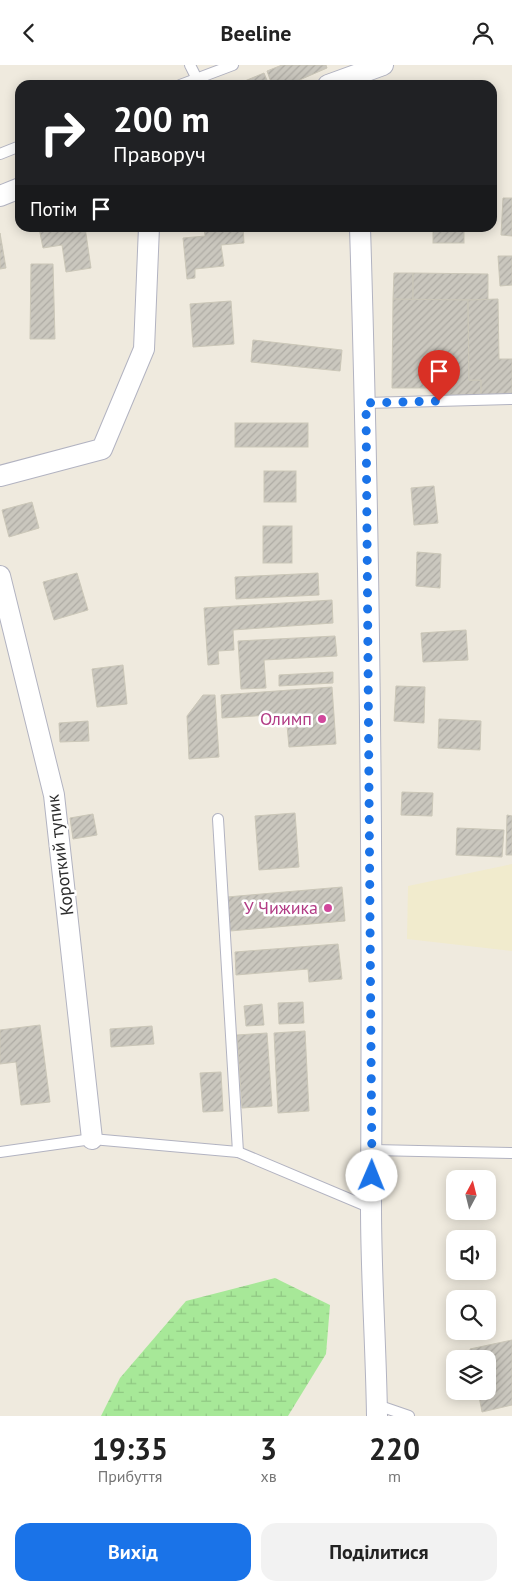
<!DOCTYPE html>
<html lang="uk">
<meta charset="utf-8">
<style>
:root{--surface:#fff;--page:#f2f2f2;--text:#222;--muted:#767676;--accent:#1a73e8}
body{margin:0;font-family:"PT Sans",sans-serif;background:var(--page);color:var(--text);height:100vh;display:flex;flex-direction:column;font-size:19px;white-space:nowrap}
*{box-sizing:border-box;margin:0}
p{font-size:16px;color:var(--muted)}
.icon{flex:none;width:28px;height:28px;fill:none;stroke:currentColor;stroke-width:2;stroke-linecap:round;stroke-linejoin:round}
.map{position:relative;height:1351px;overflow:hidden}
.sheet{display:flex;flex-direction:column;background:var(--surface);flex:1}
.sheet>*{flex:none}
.guide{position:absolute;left:15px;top:15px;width:482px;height:152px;border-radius:15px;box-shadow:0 2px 12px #0003;background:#202124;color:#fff;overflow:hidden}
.needle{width:32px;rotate:7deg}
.buttons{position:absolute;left:446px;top:1105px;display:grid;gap:10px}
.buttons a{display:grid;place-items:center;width:50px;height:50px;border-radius:10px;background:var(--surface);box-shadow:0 2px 12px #0003;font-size:25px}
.pin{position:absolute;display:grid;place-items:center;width:42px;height:42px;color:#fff;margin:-51px -21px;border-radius:50% 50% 50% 0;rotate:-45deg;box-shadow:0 0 5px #0007}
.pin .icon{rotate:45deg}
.me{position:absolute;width:55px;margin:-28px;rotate:1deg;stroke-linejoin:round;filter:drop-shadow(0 0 4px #0008)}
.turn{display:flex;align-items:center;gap:18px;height:105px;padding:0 15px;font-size:22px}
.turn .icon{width:65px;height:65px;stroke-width:2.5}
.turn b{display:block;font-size:35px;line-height:42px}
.then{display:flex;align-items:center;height:48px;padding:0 15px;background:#0003;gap:10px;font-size:19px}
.eta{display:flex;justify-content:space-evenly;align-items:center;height:85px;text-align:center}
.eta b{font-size:30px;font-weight:700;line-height:35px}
.action{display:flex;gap:10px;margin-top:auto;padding:10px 15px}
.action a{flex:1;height:58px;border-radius:15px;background:var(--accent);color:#fff;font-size:20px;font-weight:700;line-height:58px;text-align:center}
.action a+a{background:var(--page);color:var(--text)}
header{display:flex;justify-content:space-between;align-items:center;height:65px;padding:0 15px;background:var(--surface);font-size:22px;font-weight:700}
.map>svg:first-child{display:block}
.education{fill:#f1ebcd}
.wetland{fill:url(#wetland-marsh)}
.building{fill:url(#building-hatch);stroke:#cbc7b8}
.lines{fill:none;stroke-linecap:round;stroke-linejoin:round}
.service-casing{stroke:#b2b3c1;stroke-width:12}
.minor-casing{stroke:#b2b3c1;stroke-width:22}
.service{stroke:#fff;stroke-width:10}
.minor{stroke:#fff;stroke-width:20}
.route{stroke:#1a73e8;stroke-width:9;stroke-dasharray:0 16.2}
.hotel-dot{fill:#d1479c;stroke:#fff;stroke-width:2}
.labels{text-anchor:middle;stroke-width:5;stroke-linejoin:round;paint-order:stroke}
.hotel-label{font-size:18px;fill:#b23c85;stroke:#fff;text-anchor:end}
.street-label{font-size:18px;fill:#2d2d2d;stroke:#fff}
</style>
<header><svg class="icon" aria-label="back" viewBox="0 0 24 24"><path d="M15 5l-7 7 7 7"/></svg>Beeline<svg class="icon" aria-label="person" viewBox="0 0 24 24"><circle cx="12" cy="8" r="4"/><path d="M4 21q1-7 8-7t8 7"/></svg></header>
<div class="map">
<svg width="512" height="1351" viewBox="0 0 512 1351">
<defs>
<pattern id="wetland-marsh" width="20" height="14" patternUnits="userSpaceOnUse" patternTransform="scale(1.25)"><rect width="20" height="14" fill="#a7e898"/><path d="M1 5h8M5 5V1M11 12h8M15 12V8" fill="none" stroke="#90c783"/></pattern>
<pattern id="building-hatch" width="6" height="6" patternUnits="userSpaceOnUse" patternTransform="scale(1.25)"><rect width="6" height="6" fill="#cac7be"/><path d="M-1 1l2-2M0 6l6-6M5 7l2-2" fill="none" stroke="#aeaba4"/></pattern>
</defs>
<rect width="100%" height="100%" fill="#efeade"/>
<polygon class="education" points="512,799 512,886 407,874 408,821"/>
<polygon class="wetland" points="275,1213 330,1240 326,1289 288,1351 101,1351 120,1313 186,1236"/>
<g class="building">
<polygon points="282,0 326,0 327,3 288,20 272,20 267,6"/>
<polygon points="264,8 269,20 235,20"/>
<polygon points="503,133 512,133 512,171 501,170"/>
<polygon points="85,162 91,203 66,207 62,180 43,183 39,163"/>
<polygon points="204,162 243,162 244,178 221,180 224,201 195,204 195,213 187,214 183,173 205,171"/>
<rect x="433" y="162" width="31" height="16"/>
<polygon points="0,168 6,203 0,204"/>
<polygon points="498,191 512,191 512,220 500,221"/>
<polygon points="31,199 53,199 55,274 30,274"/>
<polygon points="394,208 413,208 413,235 393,234"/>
<polygon points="413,208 488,209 488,235 413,235"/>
<polygon points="393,234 468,235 469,315 481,315 481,330 433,330 433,323 392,323"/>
<polygon points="498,234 499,294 512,294 512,330 481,330 481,315 469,315 468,235"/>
<polygon points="231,236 234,279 193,282 190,239"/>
<polygon points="253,275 342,285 340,306 251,297"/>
<rect x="235" y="358" width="73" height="24"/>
<rect x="264" y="406" width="32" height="31"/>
<polygon points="434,421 438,458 414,460 411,423"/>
<polygon points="32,437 39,463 9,472 2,445"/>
<rect x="263" y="461" width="29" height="37"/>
<polygon points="417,487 441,489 440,523 416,521"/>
<polygon points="77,508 88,545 54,555 43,517"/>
<polygon points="318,508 319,530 236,534 235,512"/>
<polygon points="332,535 333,558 233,565 234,585 218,586 219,599 208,600 204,543"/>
<polygon points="466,565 468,595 423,597 421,568"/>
<polygon points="335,571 337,591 264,595 266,623 241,624 238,576"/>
<polygon points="123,600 127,639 97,642 92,604"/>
<polygon points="333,607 333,618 279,621 279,610"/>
<polygon points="396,621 425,622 424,658 394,656"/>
<polygon points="332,622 336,679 289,682 286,649 222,653 221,630"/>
<polygon points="203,630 215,630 219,692 189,694 187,651"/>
<polygon points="439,654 481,656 480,685 438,683"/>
<polygon points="88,656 89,676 60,677 59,658"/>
<polygon points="402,727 433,728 432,751 401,750"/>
<polygon points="295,748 299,802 259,805 255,751"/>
<polygon points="93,749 97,770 73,774 70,753"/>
<polygon points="507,750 512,751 512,790 506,790"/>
<polygon points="457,763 504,765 502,792 456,790"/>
<polygon points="342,822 345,856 230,866 227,832"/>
<polygon points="338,879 342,914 309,917 308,904 236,910 235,887"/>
<polygon points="303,937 304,958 279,959 278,938"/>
<polygon points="262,939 264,960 246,961 244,941"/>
<polygon points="40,960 50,1037 21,1040 16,997 0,999 0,965"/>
<polygon points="152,961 154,979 111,982 110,964"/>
<polygon points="305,966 309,1046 278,1048 274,968"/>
<polygon points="267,968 272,1041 242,1043 237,970"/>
<polygon points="221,1007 223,1046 203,1047 200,1008"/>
<polygon points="512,1275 512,1340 482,1347 478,1326 488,1326 488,1294 472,1294 470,1284"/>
</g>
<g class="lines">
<defs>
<g id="service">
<polyline points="190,0 197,14"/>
<polyline points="180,20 233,0"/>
<polyline points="0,89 20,81"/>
<polyline points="366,338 512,334"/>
<polyline points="218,754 238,1087"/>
<polyline points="373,1085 512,1088"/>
<polyline points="0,1087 92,1074 238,1087 371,1143"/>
<polyline points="377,1340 409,1351"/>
</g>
<g id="minor">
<polyline points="328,20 383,0"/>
<polyline points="0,131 20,123"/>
<path d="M360,162c10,327 13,654 11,980 0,70 5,139 6,209"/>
<polyline points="0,411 102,384 144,284 149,162"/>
<polyline points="0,511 54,730 92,1074"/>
</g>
</defs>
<use href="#service" class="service-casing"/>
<use href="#minor" class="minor-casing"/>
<use href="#service" class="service"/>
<use href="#minor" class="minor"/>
</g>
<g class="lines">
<polyline class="route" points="372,1111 366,338 439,336"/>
</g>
<g class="hotel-dot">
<circle cx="322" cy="654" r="5"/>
<circle cx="328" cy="843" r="5"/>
</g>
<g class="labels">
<g class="hotel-label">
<text x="312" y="660">Олимп</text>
<text x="318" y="849">У Чижика</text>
</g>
<g class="street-label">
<text transform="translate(60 790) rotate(-97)" y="6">Короткий тупик</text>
</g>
</g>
</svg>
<div class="buttons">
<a><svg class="needle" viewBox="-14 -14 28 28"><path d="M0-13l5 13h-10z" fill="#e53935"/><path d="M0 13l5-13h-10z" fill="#767676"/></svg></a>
<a><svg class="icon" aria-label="sound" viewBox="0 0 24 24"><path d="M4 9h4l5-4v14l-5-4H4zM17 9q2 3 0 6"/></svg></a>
<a><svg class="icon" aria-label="search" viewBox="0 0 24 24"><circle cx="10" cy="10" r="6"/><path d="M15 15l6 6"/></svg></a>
<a><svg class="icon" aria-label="layers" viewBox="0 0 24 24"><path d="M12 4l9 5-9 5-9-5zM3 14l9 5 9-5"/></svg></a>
</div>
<div class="pin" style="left:439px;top:336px;background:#d93025"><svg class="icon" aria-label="arrive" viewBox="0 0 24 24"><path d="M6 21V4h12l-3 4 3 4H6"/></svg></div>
<svg class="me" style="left:372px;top:1111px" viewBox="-20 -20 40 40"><circle r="19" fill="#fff"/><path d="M0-13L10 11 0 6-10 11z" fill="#1a73e8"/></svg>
<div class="guide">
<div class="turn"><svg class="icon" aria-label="right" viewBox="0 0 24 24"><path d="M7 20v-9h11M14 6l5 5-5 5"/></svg><div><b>200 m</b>Праворуч</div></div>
<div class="then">Потім<svg class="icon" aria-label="arrive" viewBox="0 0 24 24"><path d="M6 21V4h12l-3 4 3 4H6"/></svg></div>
</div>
</div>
<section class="sheet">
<div class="eta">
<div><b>19:35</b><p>Прибуття</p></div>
<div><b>3</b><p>хв</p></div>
<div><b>220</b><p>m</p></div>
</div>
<div class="action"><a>Вихід</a><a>Поділитися</a></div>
</section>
